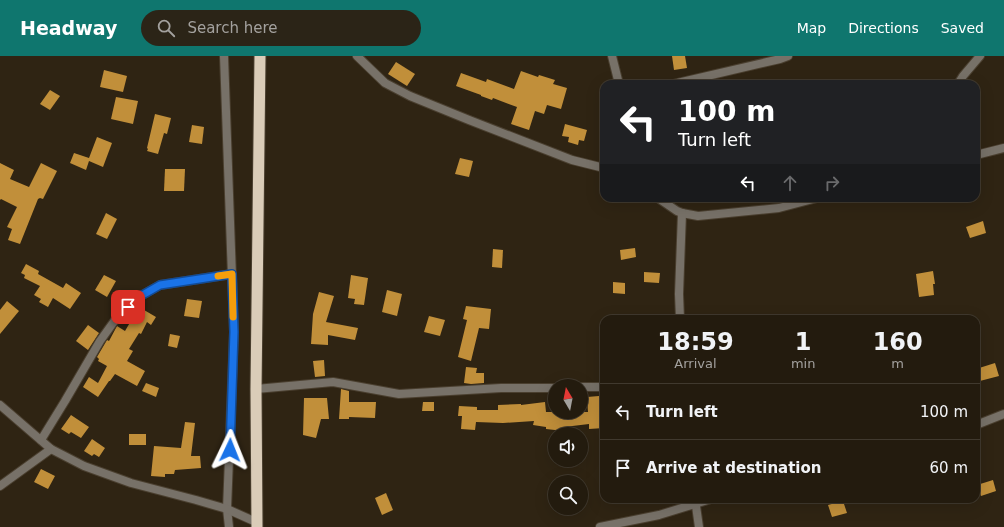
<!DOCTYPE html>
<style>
:root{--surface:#231b0e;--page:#2b2417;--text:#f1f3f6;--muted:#a3a19e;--line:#40392e;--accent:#0f766e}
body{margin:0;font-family:"DejaVu Sans",sans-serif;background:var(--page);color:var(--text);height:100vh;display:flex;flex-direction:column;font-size:15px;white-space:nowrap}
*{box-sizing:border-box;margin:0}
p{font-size:13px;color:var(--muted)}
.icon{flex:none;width:22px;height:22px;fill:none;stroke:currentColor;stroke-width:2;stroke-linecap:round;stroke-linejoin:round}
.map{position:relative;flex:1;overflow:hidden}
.sheet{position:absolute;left:600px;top:259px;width:380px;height:188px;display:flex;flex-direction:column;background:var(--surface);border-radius:12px;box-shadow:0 4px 16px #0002,0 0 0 1px var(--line)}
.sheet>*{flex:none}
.guide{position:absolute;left:600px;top:24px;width:380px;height:122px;border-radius:12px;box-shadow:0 4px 16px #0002,0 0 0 1px var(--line);background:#202124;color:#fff;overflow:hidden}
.needle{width:26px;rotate:350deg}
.fabs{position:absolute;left:548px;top:323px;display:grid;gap:8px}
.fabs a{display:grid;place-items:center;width:40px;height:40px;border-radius:50%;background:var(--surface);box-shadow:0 4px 16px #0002,0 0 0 1px var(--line);font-size:20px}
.pin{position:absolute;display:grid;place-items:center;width:34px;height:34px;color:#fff;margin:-17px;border-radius:8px;box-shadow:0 2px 6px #0006}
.me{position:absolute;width:44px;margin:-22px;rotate:2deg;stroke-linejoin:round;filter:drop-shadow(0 0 3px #0008)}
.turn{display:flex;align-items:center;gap:14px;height:84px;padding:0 12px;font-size:18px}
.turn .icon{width:52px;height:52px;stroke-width:2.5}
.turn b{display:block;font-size:28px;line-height:34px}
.lanes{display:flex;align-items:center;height:38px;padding:0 12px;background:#0003;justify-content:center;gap:20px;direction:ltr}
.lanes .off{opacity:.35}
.eta{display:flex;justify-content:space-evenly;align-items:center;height:68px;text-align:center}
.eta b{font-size:24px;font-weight:600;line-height:28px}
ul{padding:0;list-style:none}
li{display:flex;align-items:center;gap:12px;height:56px;padding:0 12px;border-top:1px solid var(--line)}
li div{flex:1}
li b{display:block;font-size:15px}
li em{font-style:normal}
header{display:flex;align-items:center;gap:24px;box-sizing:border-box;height:56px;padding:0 20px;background:var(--accent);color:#fff}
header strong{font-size:19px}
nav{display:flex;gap:22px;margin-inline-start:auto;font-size:14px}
.search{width:280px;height:36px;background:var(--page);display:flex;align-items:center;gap:10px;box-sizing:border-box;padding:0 14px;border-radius:22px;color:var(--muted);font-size:15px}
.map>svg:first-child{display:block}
.building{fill:#c18f3a}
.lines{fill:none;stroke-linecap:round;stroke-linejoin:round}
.minor-casing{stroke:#4a3f2f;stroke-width:10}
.trunk-casing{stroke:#4a3f2f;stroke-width:13}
.minor{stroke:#777168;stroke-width:8}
.trunk{stroke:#daccb8;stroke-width:11}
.route-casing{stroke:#114b97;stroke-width:10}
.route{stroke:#1a73e8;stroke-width:7}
.slow{stroke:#f59e0b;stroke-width:7}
</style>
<header>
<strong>Headway</strong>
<div class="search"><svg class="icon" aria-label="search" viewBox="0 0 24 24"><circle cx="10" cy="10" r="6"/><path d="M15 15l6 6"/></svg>Search here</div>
<nav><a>Map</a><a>Directions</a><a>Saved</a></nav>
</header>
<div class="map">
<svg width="1004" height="471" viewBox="0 0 1004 471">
<rect width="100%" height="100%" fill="#2f2413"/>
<g class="building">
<polygon points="672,0 685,0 687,12 674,14"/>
<polygon points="396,6 415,18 407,30 388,18"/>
<polygon points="104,14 127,20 123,36 100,31"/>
<polygon points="521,15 538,21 539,19 555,24 553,28 567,32 561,53 547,49 544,58 535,55 529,74 511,68 517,51 493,42 492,44 481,40 481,39 456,30 461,17 486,26 487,23 514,33"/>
<polygon points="50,34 60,40 50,54 40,48"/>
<polygon points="116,41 138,45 133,68 111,63"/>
<polygon points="155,58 171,62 167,78 164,77 158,98 147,95 148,93 147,92"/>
<polygon points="565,68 587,74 584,85 579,84 578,89 568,86 569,81 562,80"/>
<polygon points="192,69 204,71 202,88 189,86"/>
<polygon points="97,81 112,87 103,111 89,105 86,114 70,107 74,97 89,102"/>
<polygon points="460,102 473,105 469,121 455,118"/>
<polygon points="0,107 14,114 10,123 29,131 41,107 57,115 43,143 40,142 38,143 20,188 8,184 12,173 7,171 17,151 1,143 0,144"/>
<polygon points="165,113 185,113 184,135 164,135"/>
<polygon points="106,157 117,163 107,183 96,178"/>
<polygon points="983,165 986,177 970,182 966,171"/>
<polygon points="635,192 636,201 621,204 620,194"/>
<polygon points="493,193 503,194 502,212 492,211"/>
<polygon points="26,208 39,215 38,218 63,232 66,227 81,237 70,253 53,242 48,251 39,246 41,243 34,239 40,230 24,222 25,219 21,217"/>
<polygon points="933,215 935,228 933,228 934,239 919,241 916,218"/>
<polygon points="644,216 660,217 659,227 644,226"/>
<polygon points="104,219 116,225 107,241 95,234"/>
<polygon points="351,219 368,222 364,249 354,248 355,243 348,242"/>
<polygon points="613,226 625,227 625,238 613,237"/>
<polygon points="387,234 402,238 397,260 382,256"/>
<polygon points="319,236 334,240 326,266 358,272 355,284 328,279 328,289 311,288 313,258"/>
<polygon points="187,243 202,245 199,262 184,260"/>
<polygon points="7,245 19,255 0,278 0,254"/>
<polygon points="466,250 491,253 489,273 479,272 471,305 458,301 467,264 463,263"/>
<polygon points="139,251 156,261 151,269 147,266 141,278 139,277 129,293 133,295 127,305 145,315 137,330 115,318 110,325 109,325 98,341 83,331 89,321 98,327 107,310 98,305 99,303 97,301 107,284 109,285 117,270 125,275"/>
<polygon points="429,260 445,264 440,280 424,276"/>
<polygon points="88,269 99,277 88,294 76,285"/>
<polygon points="170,278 180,280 177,292 168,290"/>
<polygon points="324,304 325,320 315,321 313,305"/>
<polygon points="995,307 999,320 976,326 976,313"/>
<polygon points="466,311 477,312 476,317 484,317 484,327 471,328 464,327"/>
<polygon points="146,327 159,332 156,341 142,335"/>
<polygon points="341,333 349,335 349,346 376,346 375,362 349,361 349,363 339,363"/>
<polygon points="599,340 599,346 604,345 604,372 589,373 589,368 564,371 564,375 546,373 546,371 533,369 534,365 503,367 476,366 475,374 461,373 462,360 458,360 459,350 477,351 477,354 498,354 498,349 521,348 521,349 545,346 546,356 588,356 587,341"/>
<polygon points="304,342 327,342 329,363 321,363 316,382 303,379"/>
<polygon points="423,346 434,346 434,355 422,355"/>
<polygon points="71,359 89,371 81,382 71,376 69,378 61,373"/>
<polygon points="185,366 195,367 191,400 200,400 201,412 175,414 174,418 165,418 165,421 151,420 154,390 181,392"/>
<rect x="129" y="378" width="17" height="11"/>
<polygon points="92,383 105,392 99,401 94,398 92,400 84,395"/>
<polygon points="41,413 55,420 48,433 34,426"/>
<polygon points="993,424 996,435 981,440 977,429"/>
<polygon points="386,437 393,454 382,459 375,442"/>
<polygon points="843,445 847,457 832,461 828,449"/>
</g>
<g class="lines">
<defs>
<g id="minor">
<polyline points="224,0 234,276 227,453 229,471"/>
<polyline points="357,0 385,27 410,40 469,64 572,104 604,112"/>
<polyline points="612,0 619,28"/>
<polyline points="673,28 780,3 788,0"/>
<polyline points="958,28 963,20 980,0"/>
<polyline points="976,99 1004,92"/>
<polyline points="658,142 677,155 682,157 698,160 779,152 817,142"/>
<polyline points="680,263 679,238 682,157"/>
<polyline points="581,331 604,331"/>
<polyline points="256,333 333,326 399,338 501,332 555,332"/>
<polyline points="0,349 51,393 84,410 131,427 196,444 227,453 256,466"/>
<polyline points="976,369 1004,358"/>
<polyline points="41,384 65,345 100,285 118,260 139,241 160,229 232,218"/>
<polyline points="0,430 51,393"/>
<polyline points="695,443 699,471"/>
<polyline points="600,471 659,459 711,443"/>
</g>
<polyline id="trunk" points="257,471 256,333 260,0"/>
</defs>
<use href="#minor" class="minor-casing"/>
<use href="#trunk" class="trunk-casing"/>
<use href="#minor" class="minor"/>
<use href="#trunk" class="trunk"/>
</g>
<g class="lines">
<defs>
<polyline id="route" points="128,251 139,241 160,229 232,218 234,276 230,394"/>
</defs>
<use href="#route" class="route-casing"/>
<use href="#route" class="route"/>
<polyline class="slow" points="218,220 232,218 233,261"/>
</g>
</svg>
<div class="fabs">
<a><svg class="needle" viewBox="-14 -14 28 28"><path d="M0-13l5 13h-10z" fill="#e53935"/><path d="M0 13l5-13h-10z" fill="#a3a19e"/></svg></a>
<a><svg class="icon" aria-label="sound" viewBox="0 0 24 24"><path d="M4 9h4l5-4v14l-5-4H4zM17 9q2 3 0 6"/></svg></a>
<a><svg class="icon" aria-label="search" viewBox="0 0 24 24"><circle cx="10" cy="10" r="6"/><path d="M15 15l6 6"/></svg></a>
</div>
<div class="pin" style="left:128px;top:251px;background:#d93025"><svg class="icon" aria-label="arrive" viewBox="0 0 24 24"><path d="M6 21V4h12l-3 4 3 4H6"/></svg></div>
<svg class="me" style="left:230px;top:394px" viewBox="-20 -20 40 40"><path d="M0-17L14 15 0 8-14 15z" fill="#1a73e8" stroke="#fff" stroke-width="4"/></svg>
<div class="guide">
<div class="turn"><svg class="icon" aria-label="left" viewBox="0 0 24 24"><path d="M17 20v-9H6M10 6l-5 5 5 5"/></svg><div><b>100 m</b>Turn left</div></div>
<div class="lanes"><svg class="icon" aria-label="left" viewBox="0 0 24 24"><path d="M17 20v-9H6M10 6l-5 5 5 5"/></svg><svg class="icon off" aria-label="ahead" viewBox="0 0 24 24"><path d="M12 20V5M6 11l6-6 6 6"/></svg><svg class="icon off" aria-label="right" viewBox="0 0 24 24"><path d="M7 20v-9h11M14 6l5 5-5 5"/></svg></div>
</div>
<section class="sheet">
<div class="eta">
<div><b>18:59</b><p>Arrival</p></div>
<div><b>1</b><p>min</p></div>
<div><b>160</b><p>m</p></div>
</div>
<ul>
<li><svg class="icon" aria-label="left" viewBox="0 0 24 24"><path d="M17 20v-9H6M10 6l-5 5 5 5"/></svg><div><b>Turn left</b></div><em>100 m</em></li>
<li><svg class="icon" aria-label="arrive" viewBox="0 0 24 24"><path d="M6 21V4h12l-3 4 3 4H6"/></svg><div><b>Arrive at destination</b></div><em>60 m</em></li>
</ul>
</section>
</div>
